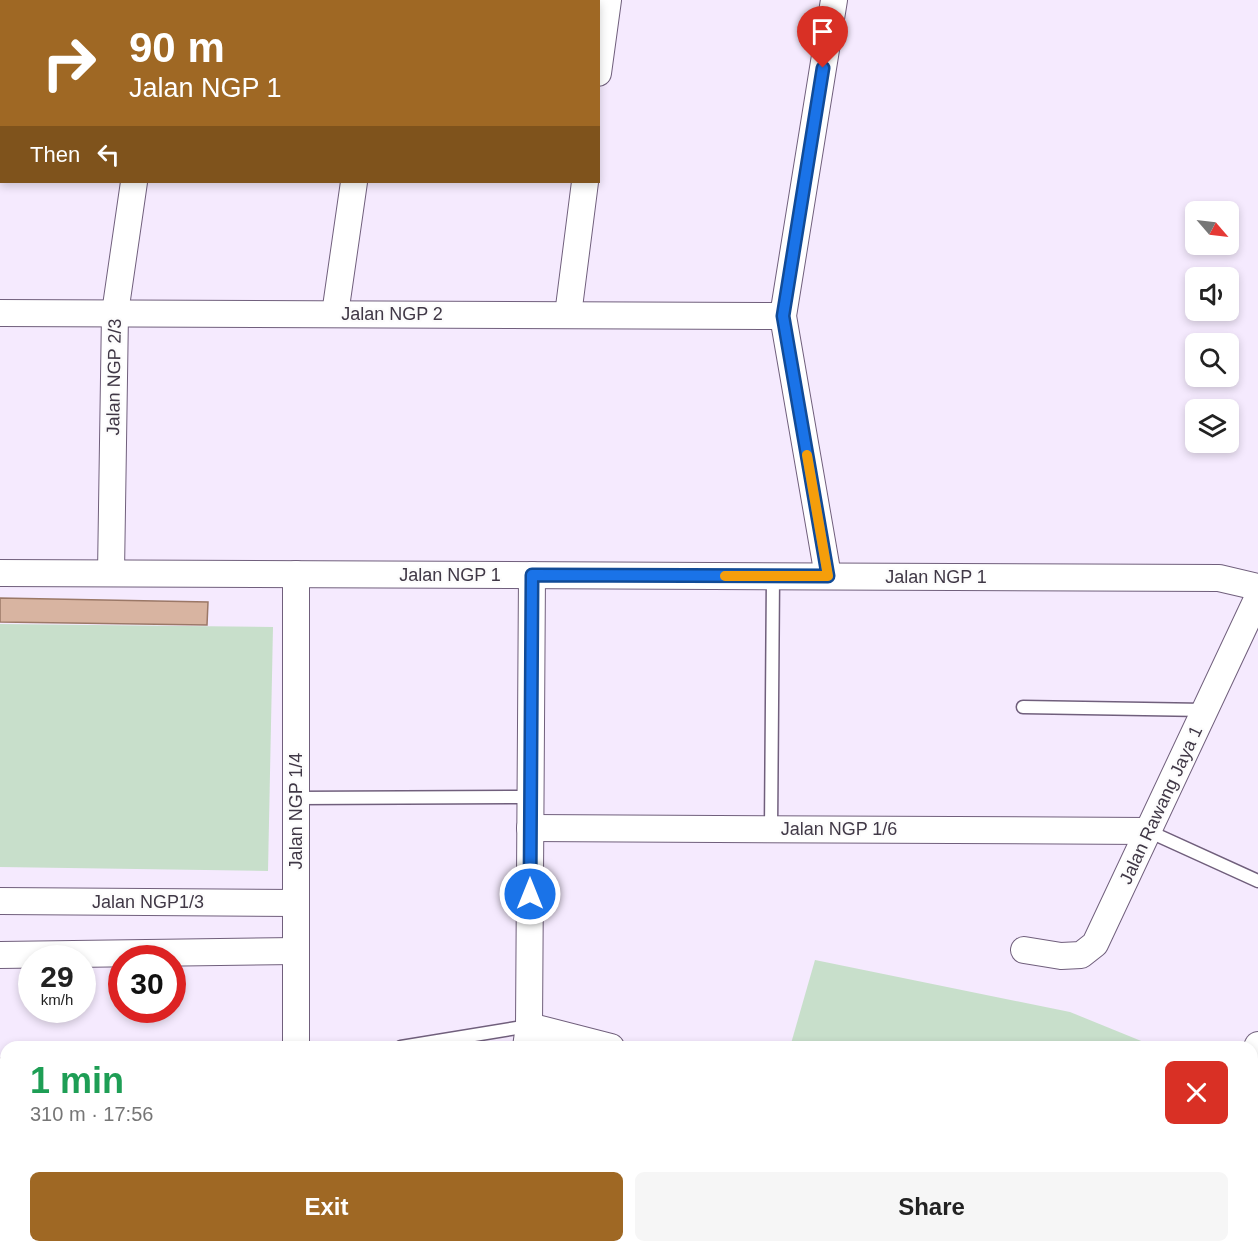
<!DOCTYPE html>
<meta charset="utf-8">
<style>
:root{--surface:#fff;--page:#f6f6f6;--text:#222;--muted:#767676;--accent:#9f6824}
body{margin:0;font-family:Helvetica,sans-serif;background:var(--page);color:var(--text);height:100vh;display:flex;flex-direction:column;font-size:22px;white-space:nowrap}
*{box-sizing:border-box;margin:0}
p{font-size:20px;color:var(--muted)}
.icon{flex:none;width:33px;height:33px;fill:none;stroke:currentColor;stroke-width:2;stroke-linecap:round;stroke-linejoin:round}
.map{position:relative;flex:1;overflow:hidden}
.side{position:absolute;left:0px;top:1041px;width:1258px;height:212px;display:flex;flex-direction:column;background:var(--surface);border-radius:18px 18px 0 0;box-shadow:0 3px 9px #0003}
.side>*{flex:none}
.guide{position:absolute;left:0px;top:0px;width:600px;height:183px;box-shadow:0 3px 9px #0003;background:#9f6824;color:#fff;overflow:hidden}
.needle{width:39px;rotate:118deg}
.fabs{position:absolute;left:1185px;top:201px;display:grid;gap:12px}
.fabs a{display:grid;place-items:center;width:54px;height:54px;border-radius:9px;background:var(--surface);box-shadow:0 3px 9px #0003;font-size:30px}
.speed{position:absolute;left:18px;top:945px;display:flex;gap:12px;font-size:30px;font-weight:700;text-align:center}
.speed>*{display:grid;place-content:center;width:78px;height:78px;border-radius:50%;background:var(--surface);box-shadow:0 3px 9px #0003;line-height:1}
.speed small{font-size:15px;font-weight:400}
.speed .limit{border:9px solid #d22;background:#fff;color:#111}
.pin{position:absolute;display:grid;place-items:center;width:51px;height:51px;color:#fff;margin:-62px -26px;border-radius:50% 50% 50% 0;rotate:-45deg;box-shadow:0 0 6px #0007}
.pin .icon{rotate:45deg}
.me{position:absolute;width:66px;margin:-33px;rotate:0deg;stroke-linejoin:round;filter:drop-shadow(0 0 4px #0008)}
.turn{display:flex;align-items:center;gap:21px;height:126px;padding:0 30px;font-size:27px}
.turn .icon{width:78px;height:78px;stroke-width:2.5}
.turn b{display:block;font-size:42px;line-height:51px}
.then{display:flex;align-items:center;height:57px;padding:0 30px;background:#0003;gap:12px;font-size:22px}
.round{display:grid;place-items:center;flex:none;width:63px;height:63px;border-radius:9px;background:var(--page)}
.head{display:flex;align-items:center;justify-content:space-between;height:102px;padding:0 30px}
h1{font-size:36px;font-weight:700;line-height:45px;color:#1e9e55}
.action{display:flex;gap:12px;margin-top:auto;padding:12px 30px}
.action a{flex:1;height:69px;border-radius:9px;background:var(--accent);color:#fff;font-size:24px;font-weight:700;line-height:69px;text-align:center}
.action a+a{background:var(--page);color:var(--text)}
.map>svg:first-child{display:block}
.green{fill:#c8dfcb}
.building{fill:#d8b4a1;stroke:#9b7867;stroke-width:1.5}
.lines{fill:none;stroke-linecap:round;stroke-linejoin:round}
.service-casing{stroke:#705f7c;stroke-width:15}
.minor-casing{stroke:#705f7c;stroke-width:28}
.service{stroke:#fff;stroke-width:12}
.minor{stroke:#fff;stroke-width:26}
.route-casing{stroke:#114b97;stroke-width:15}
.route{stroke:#1a73e8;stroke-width:10}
.slow{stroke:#f59e0b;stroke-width:10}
.labels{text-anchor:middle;stroke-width:4.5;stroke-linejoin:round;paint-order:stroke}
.street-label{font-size:18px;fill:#403846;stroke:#fcfcfc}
</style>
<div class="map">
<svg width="1258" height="1252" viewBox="0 0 1258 1252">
<rect width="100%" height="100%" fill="#f5eafe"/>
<g class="green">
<polygon points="0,624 273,627 268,871 0,867"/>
<polygon points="815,960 1070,1012 1156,1047 790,1047"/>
</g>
<polygon class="building" points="0,598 208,602 207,625 0,622"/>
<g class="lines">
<defs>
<g id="service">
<polyline points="1023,707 1205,710"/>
<polyline points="296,798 530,797"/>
<polyline points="771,829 773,576"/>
<polyline points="1148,831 1258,881"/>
<polyline points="401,1047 529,1026"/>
<polyline points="0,1065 6,1065"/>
</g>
<g id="minor">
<polyline points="161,2 161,0"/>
<polyline points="381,2 381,0"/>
<polyline points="598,73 608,0"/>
<polyline points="0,313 783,316"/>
<polyline points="335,314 354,182"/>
<polyline points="568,315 585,182"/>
<polyline points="0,573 1219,578 1258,587"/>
<polyline points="111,573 115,313 134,182"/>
<polyline points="828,576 783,316 834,0"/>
<polyline points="530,828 1148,831"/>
<polyline points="0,901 296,903"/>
<polyline points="1024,950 1061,956 1081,955 1095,944 1258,597"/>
<polyline points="0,955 296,951"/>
<polyline points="529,1026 611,1047"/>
<polyline points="296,1047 296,574"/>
<polyline points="526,1047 529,1026 532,575"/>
<polyline points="1252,1057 1258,1045"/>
<polyline points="1252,1196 1258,1184"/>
<polyline points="110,1246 123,1252"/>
<polyline points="251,1252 254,1246"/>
<polyline points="481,1252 483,1246"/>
<polyline points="1169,1252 1172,1246"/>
<polyline points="1228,1252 1231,1246"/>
</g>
</defs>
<use href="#service" class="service-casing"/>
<use href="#minor" class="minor-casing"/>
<use href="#service" class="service"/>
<use href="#minor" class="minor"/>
</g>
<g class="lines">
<defs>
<polyline id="route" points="530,894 532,575 828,576 783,316 823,68"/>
</defs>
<use href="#route" class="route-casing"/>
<use href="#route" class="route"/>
<polyline class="slow" points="725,576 828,576 807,455"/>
</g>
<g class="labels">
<g class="street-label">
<text x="392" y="320">Jalan NGP 2</text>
<text transform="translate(114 377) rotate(-89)" y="6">Jalan NGP 2/3</text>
<text x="450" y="581">Jalan NGP 1</text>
<text x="936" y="583">Jalan NGP 1</text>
<text transform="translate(1161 805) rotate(-65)" y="6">Jalan Rawang Jaya 1</text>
<text transform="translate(296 811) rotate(-90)" y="6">Jalan NGP 1/4</text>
<text x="839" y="835">Jalan NGP 1/6</text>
<text x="148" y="908">Jalan NGP1/3</text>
</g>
</g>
</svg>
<div class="fabs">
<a><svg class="needle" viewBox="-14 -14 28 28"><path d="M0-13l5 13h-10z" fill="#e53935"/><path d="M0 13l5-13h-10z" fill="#767676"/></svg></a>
<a><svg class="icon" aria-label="sound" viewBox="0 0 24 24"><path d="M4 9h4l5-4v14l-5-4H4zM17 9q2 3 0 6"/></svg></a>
<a><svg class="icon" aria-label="search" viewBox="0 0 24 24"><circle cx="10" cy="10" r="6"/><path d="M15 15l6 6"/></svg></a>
<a><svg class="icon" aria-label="layers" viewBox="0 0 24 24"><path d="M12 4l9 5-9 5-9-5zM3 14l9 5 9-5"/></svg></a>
</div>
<div class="speed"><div>29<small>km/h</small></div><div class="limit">30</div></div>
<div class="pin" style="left:823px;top:68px;background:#d93025"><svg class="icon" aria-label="arrive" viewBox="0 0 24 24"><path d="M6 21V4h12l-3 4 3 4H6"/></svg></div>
<svg class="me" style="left:530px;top:894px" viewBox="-20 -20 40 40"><circle r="17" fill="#1a73e8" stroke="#fff" stroke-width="3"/><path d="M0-11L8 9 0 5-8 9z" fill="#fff"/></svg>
<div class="guide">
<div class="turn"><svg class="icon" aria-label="right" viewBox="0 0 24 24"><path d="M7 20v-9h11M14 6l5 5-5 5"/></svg><div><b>90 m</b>Jalan NGP 1</div></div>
<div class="then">Then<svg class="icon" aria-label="left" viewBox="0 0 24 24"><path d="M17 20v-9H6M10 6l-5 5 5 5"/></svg></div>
</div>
<section class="side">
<div class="head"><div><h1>1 min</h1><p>310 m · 17:56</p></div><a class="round" style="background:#d93025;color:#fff"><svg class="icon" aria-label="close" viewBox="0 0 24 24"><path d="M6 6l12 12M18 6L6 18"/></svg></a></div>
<div class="action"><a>Exit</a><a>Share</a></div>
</section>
</div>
